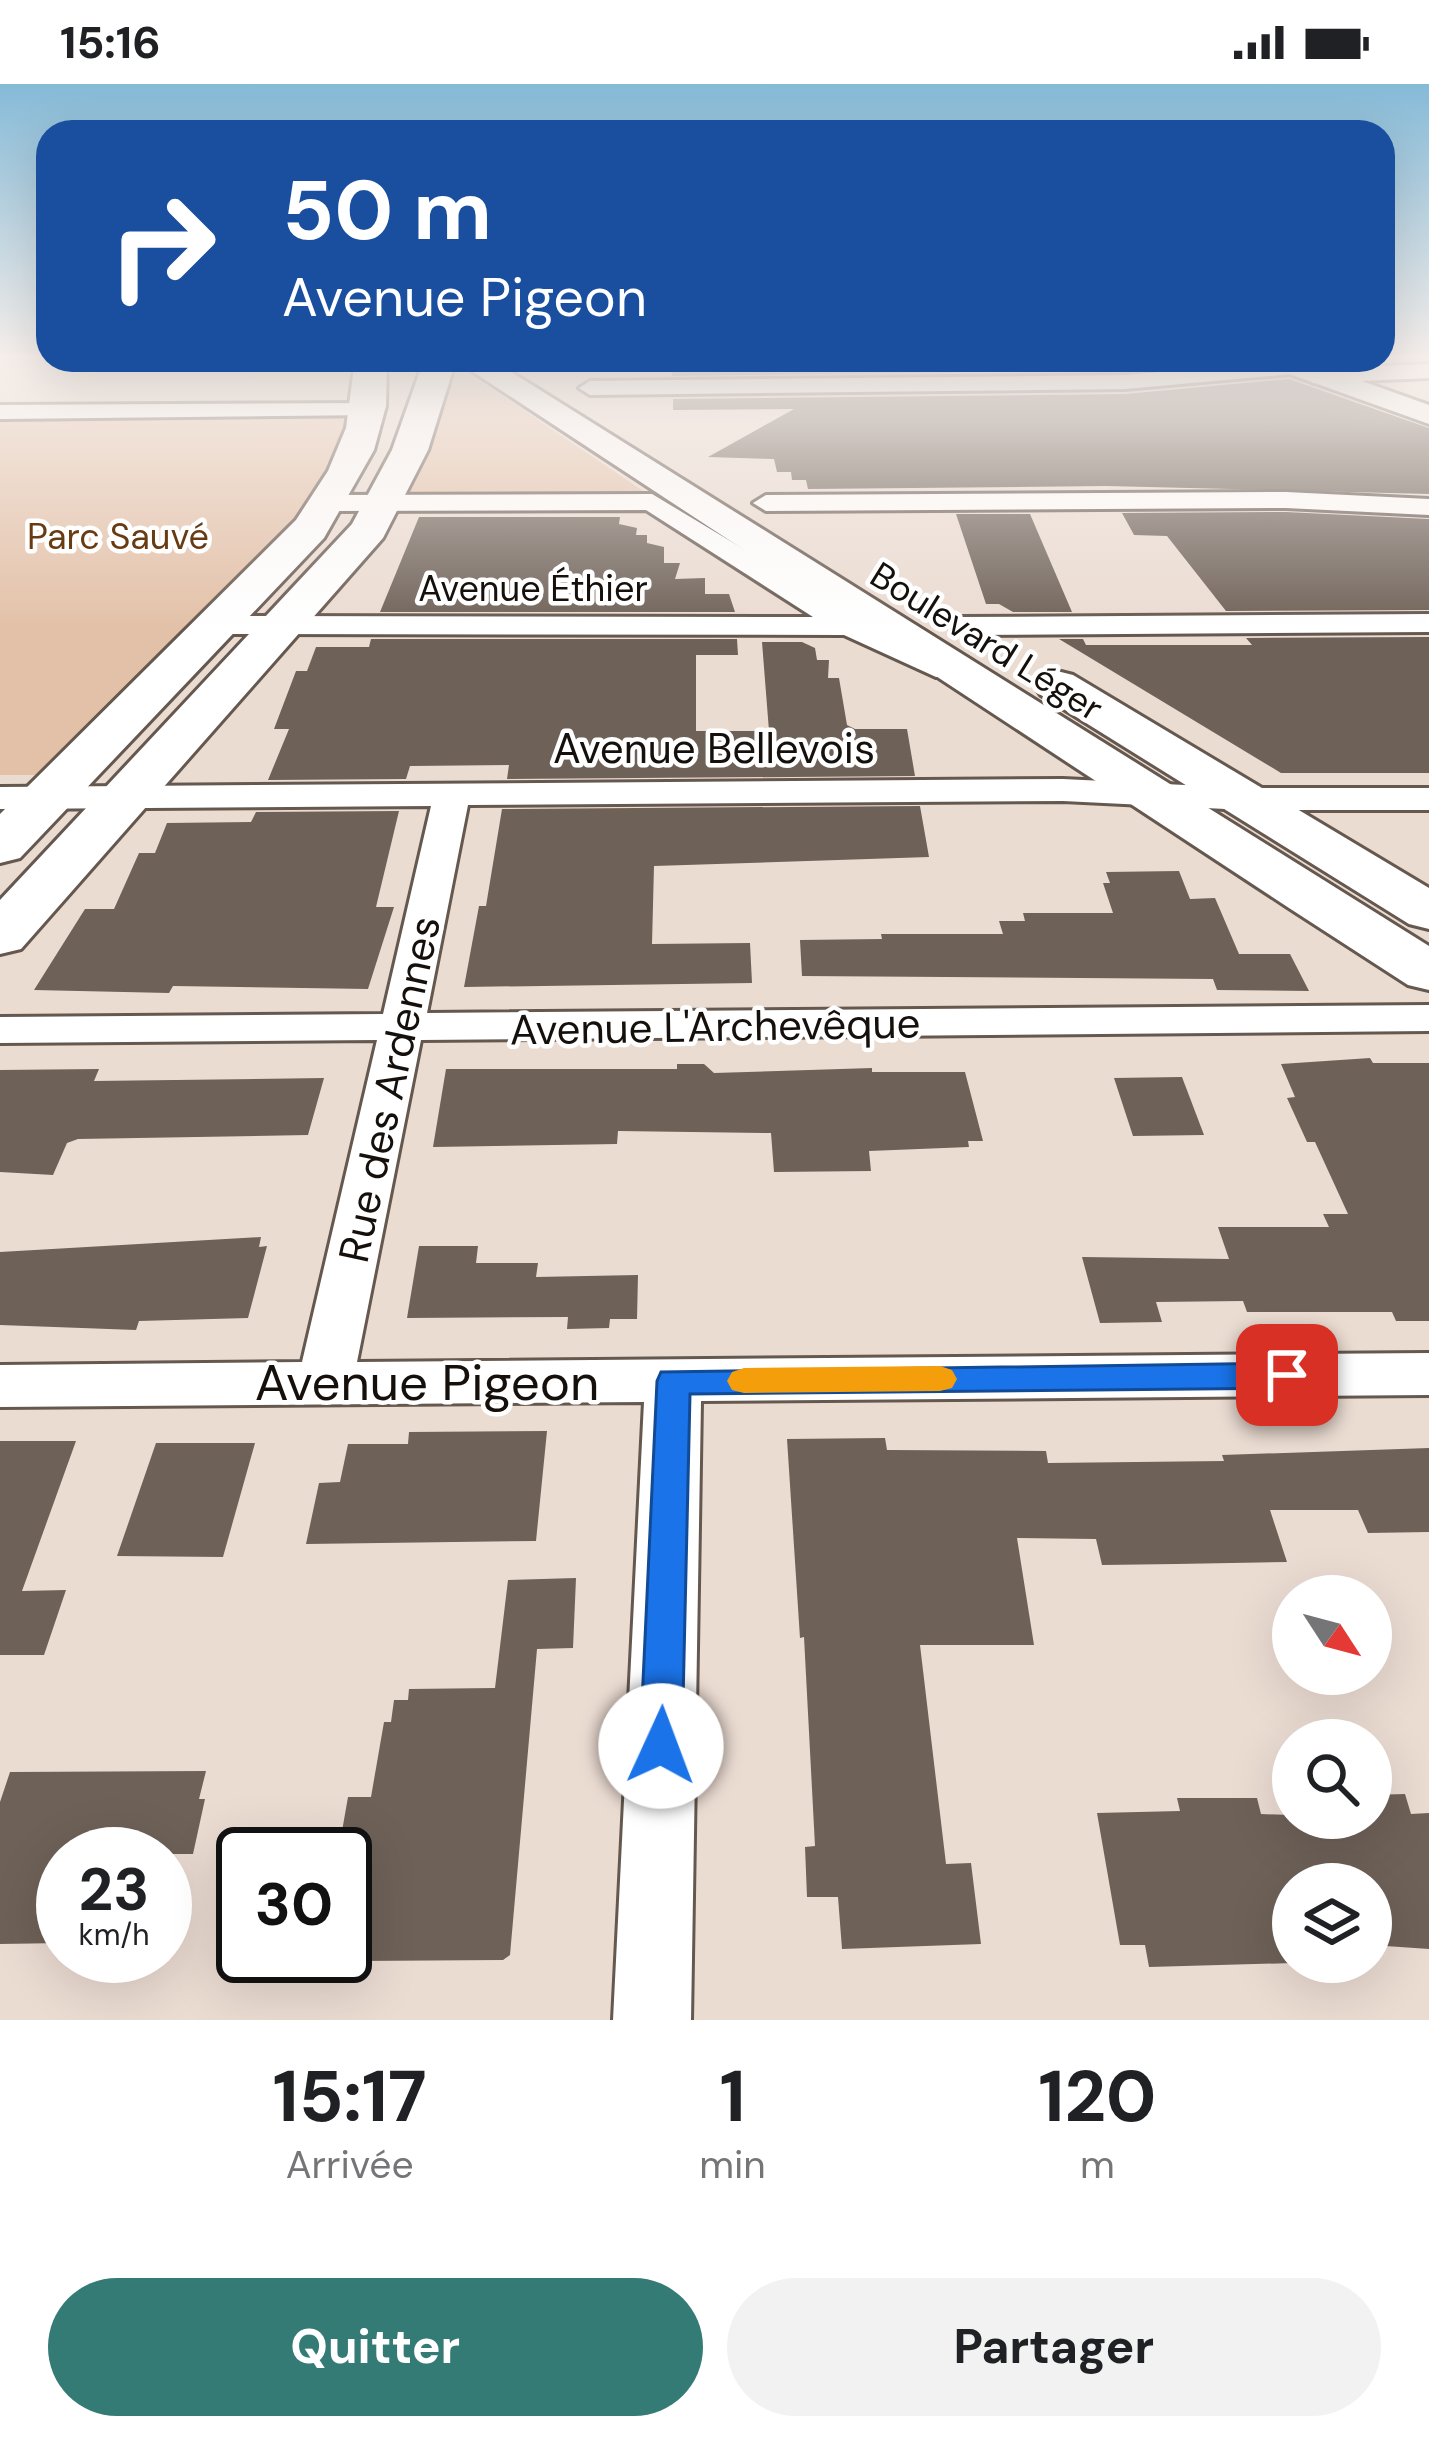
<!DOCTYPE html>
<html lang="fr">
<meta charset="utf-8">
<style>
:root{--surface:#fff;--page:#f2f2f2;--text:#202124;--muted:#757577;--accent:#337b74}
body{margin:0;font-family:"DM Sans",sans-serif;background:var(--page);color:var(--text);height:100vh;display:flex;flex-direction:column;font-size:45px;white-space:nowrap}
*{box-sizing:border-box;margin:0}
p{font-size:39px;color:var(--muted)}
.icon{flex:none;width:66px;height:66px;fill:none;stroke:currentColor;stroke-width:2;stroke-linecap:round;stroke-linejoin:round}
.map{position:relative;height:1936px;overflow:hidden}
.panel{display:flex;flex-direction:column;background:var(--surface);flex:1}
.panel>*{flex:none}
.guide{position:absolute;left:36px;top:36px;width:1359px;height:252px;border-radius:36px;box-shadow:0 12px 48px #0002;background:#1a4fa0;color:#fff;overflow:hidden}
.needle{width:78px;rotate:126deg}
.buttons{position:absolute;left:1272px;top:1491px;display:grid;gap:24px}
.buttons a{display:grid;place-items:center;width:120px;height:120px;border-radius:50%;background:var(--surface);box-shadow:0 12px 48px #0002;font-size:60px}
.speed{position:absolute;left:36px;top:1743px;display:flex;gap:24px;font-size:60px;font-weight:700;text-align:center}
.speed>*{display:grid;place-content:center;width:156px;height:156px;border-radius:50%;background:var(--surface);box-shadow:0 12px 48px #0002;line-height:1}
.speed small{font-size:30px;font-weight:400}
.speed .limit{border:6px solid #111;border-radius:18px;background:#fff;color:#111}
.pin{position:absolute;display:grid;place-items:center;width:102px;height:102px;color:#fff;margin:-51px;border-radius:24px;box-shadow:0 6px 18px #0006}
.me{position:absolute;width:132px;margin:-66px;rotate:2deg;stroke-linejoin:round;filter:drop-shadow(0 0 9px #0008)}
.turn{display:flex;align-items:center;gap:42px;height:252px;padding:0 48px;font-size:54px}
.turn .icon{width:156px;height:156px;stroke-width:2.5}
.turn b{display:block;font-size:84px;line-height:102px}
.eta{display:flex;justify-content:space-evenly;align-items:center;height:204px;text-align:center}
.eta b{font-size:72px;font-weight:700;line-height:84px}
.primary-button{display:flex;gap:24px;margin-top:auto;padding:24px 48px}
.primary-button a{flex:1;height:138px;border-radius:72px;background:var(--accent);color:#fff;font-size:48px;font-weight:700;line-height:138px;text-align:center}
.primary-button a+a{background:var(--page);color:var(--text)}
.status{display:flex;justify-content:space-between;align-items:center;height:84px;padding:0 60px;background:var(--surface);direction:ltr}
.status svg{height:33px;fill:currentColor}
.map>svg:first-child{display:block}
.green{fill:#e3c1a8}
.building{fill:#6e6158}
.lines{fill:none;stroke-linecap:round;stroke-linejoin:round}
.minor-casing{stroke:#65584f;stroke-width:6}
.tertiary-casing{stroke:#65584f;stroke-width:6}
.secondary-casing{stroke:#65584f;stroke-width:6}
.primary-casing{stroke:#65584f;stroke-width:6}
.minor{fill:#fff;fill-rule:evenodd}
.tertiary{fill:#fff;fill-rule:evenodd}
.secondary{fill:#fff;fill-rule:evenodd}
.primary{fill:#fff;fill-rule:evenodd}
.route{fill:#1a73e8;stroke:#114b97;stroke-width:3}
.slow{fill:#f59e0b}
.labels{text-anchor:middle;stroke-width:9;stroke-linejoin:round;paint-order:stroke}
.far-park-label{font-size:36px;fill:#693b13;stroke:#fff}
.far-street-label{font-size:36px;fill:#15100c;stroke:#fff}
.street-label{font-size:42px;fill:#15100c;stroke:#fff}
.near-street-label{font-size:51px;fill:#15100c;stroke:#fff}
</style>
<div class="status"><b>15:16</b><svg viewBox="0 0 49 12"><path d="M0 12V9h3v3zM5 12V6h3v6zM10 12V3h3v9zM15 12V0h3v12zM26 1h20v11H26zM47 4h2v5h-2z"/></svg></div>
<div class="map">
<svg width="1429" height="1936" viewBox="0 0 1429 1936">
<rect width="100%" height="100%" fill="#ebdcd2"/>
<g class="green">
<polygon points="457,287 467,288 652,413 392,417"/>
<path d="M351,333c-33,90 -97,150 -164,217 -49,47 -97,94 -145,141h-42v-356z"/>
</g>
<g class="building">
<polygon points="761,276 902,277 1252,276 1125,286 672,292 671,277"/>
<polygon points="1289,295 1429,344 1429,410 1106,402 808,405 806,396 792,396 791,388 777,388 774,375 708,373 794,325 673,326 673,315 1125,310"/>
<polygon points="1286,428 1429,435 1429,526 1226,527 1167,452 1134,451 1122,429"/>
<polygon points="956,430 1030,430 1072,528 1013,528 999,520 986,520"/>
<polygon points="419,433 620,433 619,440 637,444 636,451 647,451 647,459 664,463 664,479 680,479 675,495 705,494 705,510 729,510 735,528 380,528"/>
<polygon points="1429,553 1429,689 1281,689 1059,555 1083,555 1086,561 1252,561 1246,554"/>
<polygon points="371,555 737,555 738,571 696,571 696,647 769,647 762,558 802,558 815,564 817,576 829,576 828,594 839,594 847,641 855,645 907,645 915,692 507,695 509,681 410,682 406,695 268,696 289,645 274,645 296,587 307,587 316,563 369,563"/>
<polygon points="920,722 929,773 654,782 652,860 750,859 752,899 464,903 479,822 486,822 502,725"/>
<polygon points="399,727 376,823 394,823 368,905 173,902 169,909 34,906 85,825 114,825 139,769 155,769 167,739 251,738 256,728"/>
<polygon points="1179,787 1190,815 1215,814 1239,870 1290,870 1309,907 1217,906 1213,895 802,892 800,856 882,855 881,850 1003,850 999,837 1025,837 1023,829 1113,829 1103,799 1110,799 1106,788"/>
<polygon points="1370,974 1373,979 1429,979 1429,1237 1396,1237 1392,1228 1247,1228 1243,1217 1156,1218 1162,1238 1100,1239 1082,1173 1229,1175 1218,1143 1329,1143 1323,1130 1348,1130 1315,1058 1307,1058 1287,1014 1295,1013 1281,980"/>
<polygon points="677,980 704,980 714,989 872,984 872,988 965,988 983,1057 968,1057 969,1063 869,1067 871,1087 774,1088 771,1049 618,1047 617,1060 433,1063 446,985 677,985"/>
<polygon points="99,985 94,997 324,994 308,1051 78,1055 67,1059 53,1091 0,1088 0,986"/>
<polygon points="1182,993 1204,1051 1133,1052 1114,994"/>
<polygon points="261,1153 259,1163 267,1162 248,1234 139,1237 136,1246 0,1241 0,1168"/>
<polygon points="419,1162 478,1162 476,1179 538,1179 536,1193 638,1191 637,1235 610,1235 609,1244 567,1245 568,1233 407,1234"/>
<polygon points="547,1347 536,1457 306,1460 319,1399 340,1398 348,1360 408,1360 409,1348"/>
<polygon points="885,1354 887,1366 1046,1367 1048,1379 1224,1377 1222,1371 1429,1364 1429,1448 1368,1449 1358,1426 1270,1426 1287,1478 1176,1480 1102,1481 1096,1455 1017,1454 1034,1561 920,1561 946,1780 971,1779 981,1860 842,1865 838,1813 807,1813 805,1763 815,1762 804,1553 800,1554 787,1355"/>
<polygon points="0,1357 76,1357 22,1507 66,1506 44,1571 0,1571"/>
<polygon points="156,1359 255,1359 223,1473 117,1472"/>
<polygon points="576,1494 573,1564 537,1565 510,1871 503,1876 356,1877 359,1854 346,1854 356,1792 345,1792 345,1770 338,1770 348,1713 371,1713 384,1638 391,1638 394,1616 408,1616 409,1605 495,1604 508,1496"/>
<polygon points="206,1687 199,1715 205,1715 193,1770 63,1770 63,1859 0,1860 0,1718 10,1688"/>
<polygon points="1405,1710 1411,1730 1429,1729 1429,1865 1371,1861 1371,1800 1293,1800 1293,1879 1149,1883 1145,1861 1120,1861 1097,1729 1180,1727 1177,1714 1257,1714 1261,1730 1371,1734 1371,1711"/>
</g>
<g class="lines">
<defs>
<g id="minor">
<polygon points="1294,277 1302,279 1302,289 1125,305 590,311 579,304 590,297 1125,291"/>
<polygon points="1429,280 1429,294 1313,299 1302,292 1313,285"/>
<polygon points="367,319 375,321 375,331 0,335 0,321"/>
<polygon points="1286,408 1429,415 1429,431 1286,424 766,427 753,419 766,411"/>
<polygon points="652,410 860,535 958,579 963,586 958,593 936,593 844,551 218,550 203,541 218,532 813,533 646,426 329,427 316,419 329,411"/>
<polygon points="1429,530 1429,548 961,551 946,542 961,533"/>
<polygon points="1063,695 1246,704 1429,704 1429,726 1246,726 1063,717 468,721 427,929 1429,921 1429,947 421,956 357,1278 1429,1269 1429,1311 701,1317 691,1936 613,1936 644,1318 0,1323 0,1281 302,1278 377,956 0,959 0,933 383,930 431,722 0,725 0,703"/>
</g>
<polygon id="tertiary" points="1263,276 1303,276 1429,321 1429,340 1267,282"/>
<g id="secondary">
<polygon points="455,276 492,276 1429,862 1429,906 1408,901 1289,824"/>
<polygon points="1057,587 1073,591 1429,804 1429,845 1409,840 1041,611 1034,601 1041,591"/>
</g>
<g id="primary">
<polygon points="355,276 387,276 386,322 374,366 324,454 20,774 0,779 0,730 296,436 328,387 346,344"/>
<polygon points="424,276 456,276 428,366 383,454 21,865 0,870 0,816 352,440 392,366"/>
</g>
</defs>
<use href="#minor" class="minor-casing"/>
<use href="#tertiary" class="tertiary-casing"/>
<use href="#secondary" class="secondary-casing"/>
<use href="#primary" class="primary-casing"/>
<use href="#minor" class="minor"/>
<use href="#tertiary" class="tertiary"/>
<use href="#secondary" class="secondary"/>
<use href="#primary" class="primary"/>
</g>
<linearGradient id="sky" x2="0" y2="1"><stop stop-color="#85bad7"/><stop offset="0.5" stop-color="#f6efeb"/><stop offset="1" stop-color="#f6efeb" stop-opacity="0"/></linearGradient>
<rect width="1429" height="544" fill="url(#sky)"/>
<polygon class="route" points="1287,1279 1299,1282 1304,1291 1299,1300 1287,1304 690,1310 682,1662 676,1676 661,1681 646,1676 640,1662 657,1297 661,1288"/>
<polygon class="slow" points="940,1282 952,1286 957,1295 952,1304 940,1307 744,1309 732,1306 727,1297 732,1288 744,1284"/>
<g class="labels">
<g class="far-park-label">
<text x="118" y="465">Parc Sauvé</text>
</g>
<g class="far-street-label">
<text x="533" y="517">Avenue Éthier</text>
<text transform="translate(987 557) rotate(32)" y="13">Boulevard Léger</text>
</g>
<g class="street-label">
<text x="714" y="679">Avenue Bellevois</text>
<text transform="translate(715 942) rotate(-1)" y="15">Avenue L'Archevêque</text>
<text transform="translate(389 1005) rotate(-78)" y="15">Rue des Ardennes</text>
</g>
<g class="near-street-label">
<text x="427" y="1316">Avenue Pigeon</text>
</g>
</g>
</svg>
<div class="buttons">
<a><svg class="needle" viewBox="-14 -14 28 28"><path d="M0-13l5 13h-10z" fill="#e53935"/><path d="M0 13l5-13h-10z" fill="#757577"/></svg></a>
<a><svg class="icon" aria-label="search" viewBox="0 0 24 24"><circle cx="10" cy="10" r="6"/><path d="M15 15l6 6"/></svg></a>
<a><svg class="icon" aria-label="layers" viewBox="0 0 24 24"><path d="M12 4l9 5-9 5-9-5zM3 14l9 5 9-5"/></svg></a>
</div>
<div class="speed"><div>23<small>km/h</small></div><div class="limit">30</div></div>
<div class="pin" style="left:1287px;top:1291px;background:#d93025"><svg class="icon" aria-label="arrive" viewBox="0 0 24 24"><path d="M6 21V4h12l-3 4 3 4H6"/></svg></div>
<svg class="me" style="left:661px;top:1662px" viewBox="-20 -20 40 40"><circle r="19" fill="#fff"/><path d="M0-13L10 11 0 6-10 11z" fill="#1a73e8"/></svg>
<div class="guide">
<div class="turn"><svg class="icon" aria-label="right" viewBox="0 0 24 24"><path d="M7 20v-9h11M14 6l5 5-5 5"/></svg><div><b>50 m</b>Avenue Pigeon</div></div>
</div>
</div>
<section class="panel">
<div class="eta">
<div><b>15:17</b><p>Arrivée</p></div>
<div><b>1</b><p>min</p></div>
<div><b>120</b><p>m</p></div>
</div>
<div class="primary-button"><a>Quitter</a><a>Partager</a></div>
</section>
